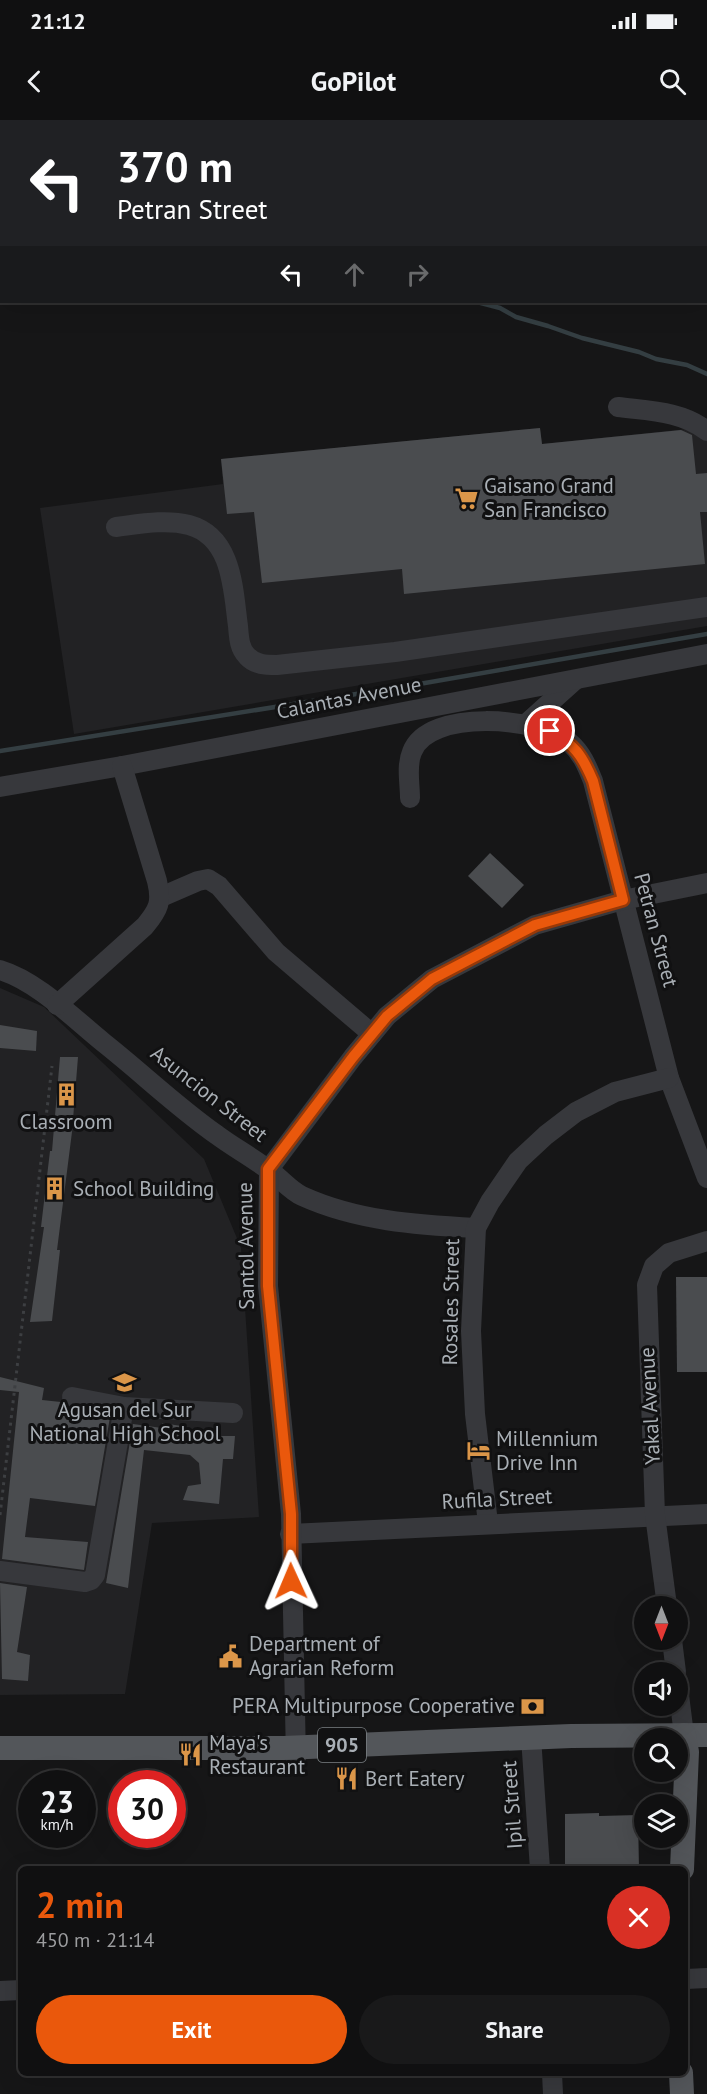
<!DOCTYPE html>
<meta charset="utf-8">
<style>
:root{--surface:#101011;--page:#19191a;--text:#f1f3f6;--muted:#9c9d9f;--line:#303031;--accent:#ea580c}
body{margin:0;font-family:"PT Sans",sans-serif;background:var(--page);color:var(--text);height:100vh;display:flex;flex-direction:column;font-size:22px;white-space:nowrap}
*{box-sizing:border-box;margin:0}
p{font-size:20px;color:var(--muted)}
.icon{flex:none;width:33px;height:33px;fill:none;stroke:currentColor;stroke-width:2;stroke-linecap:round;stroke-linejoin:round}
.map{position:relative;flex:1;overflow:hidden}
.sheet{position:absolute;left:18px;top:1746px;width:670px;height:210px;display:flex;flex-direction:column;background:var(--surface);border-radius:9px;box-shadow:0 6px 24px #0002,0 0 0 2px var(--line)}
.sheet>*{flex:none}
.guide{position:absolute;left:0px;top:0px;width:708px;height:183px;box-shadow:0 6px 24px #0002,0 0 0 2px var(--line);background:#202124;color:#fff;overflow:hidden}
.needle{width:39px;rotate:180deg}
.tools{position:absolute;left:634px;top:1476px;display:grid;gap:12px}
.tools a{display:grid;place-items:center;width:54px;height:54px;border-radius:50%;background:var(--surface);box-shadow:0 6px 24px #0002,0 0 0 2px var(--line);font-size:30px}
.speed{position:absolute;left:18px;top:1650px;display:flex;gap:12px;font-size:30px;font-weight:700;text-align:center}
.speed>*{display:grid;place-content:center;width:78px;height:78px;border-radius:50%;background:var(--surface);box-shadow:0 6px 24px #0002,0 0 0 2px var(--line);line-height:1}
.speed small{font-size:15px;font-weight:400}
.speed .limit{border:9px solid #d22;background:#fff;color:#111}
.pin{position:absolute;display:grid;place-items:center;width:51px;height:51px;color:#fff;margin:-26px;border:3px solid #fff;border-radius:50%;box-shadow:0 2px 6px #0007}
.me{position:absolute;width:66px;margin:-33px;rotate:359deg;stroke-linejoin:round;filter:drop-shadow(0 0 4px #0008)}
.turn{display:flex;align-items:center;gap:21px;height:126px;padding:0 18px;font-size:27px}
.turn .icon{width:78px;height:78px;stroke-width:2.5}
.turn b{display:block;font-size:42px;line-height:51px}
.lanes{display:flex;align-items:center;height:57px;padding:0 18px;background:#0003;justify-content:center;gap:30px;direction:ltr}
.lanes .off{opacity:.35}
.round{display:grid;place-items:center;flex:none;width:63px;height:63px;border-radius:32px;background:var(--page)}
.overview{display:flex;align-items:center;justify-content:space-between;height:102px;padding:0 18px}
h1{font-size:36px;font-weight:800;line-height:45px;color:var(--accent)}
.button{display:flex;gap:12px;margin-top:auto;padding:12px 18px}
.button a{flex:1;height:69px;border-radius:36px;background:var(--accent);color:#fff;font-size:24px;font-weight:800;line-height:69px;text-align:center}
.button a+a{background:var(--page);color:var(--text)}
.status{display:flex;justify-content:space-between;align-items:center;height:42px;padding:0 30px;background:var(--surface);direction:ltr}
.status svg{height:16px;fill:currentColor}
header{display:flex;justify-content:space-between;align-items:center;height:78px;padding:0 18px;background:var(--surface);font-size:27px;font-weight:800}
.map>svg:first-child{display:block}
.built{fill:#222224}
.lines{fill:none;stroke-linecap:round;stroke-linejoin:round}
.stream{stroke:#343e42;stroke-width:4.5}
.building{fill:#4a4c4f}
.path{stroke:#3d3f42;stroke-width:3;stroke-dasharray:3 4.5;stroke-linecap:butt}
.minor{stroke:#37383c;stroke-width:20}
.major{stroke:#53565a;stroke-width:24}
.route-casing{stroke:#983908;stroke-width:15}
.route{stroke:#ea580c;stroke-width:10}
.labels{text-anchor:middle;stroke-width:6;stroke-linejoin:round;paint-order:stroke}
.shield{fill:#111112;stroke:#7b8084;stroke-width:1.5}
.shield-label{font-size:20px;font-weight:bold;fill:#a9afb5}
.poi-label{font-size:21px;fill:#a9afb5;stroke:#111112;text-anchor:start}
.street-label{font-size:21px;fill:#a9afb5;stroke:#111112}
</style>
<div class="status"><b>21:12</b><svg viewBox="0 0 49 12"><path d="M0 12V9h3v3zM5 12V6h3v6zM10 12V3h3v9zM15 12V0h3v12zM26 1h20v11H26zM47 4h2v5h-2z"/></svg></div>
<header><svg class="icon" aria-label="back" viewBox="0 0 24 24"><path d="M15 5l-7 7 7 7"/></svg>GoPilot<svg class="icon" aria-label="search" viewBox="0 0 24 24"><circle cx="10" cy="10" r="6"/><path d="M15 15l6 6"/></svg></header>
<div class="map">
<svg width="707" height="1974" viewBox="0 0 707 1974">
<rect width="100%" height="100%" fill="#161617"/>
<g class="built">
<polygon points="707,307 707,506 74,614 40,388 223,364 221,339 540,308 542,324"/>
<polygon points="0,868 44,887 204,1039 241,1128 259,1397 152,1403 125,1574 0,1575"/>
</g>
<g class="lines">
<g class="stream">
<polyline points="0,65 2,65"/>
<polyline points="477,182 500,188 516,197 548,206 582,218 639,232 656,239 687,245 707,254"/>
<polyline points="0,631 425,563 707,514"/>
</g>
</g>
<g class="building">
<polygon points="540,308 542,324 681,310 692,315 696,354 707,353 707,392 700,392 705,444 404,474 402,449 262,463 254,392 227,394 221,339"/>
<polygon points="490,733 524,765 502,788 468,756"/>
<polygon points="0,905 37,911 36,931 0,928"/>
<polygon points="60,937 78,937 72,1012 57,1130 60,1130 52,1201 30,1202 44,1107 41,1107 50,1031 52,1031"/>
<polygon points="676,1157 707,1157 707,1252 677,1252"/>
<polygon points="0,1257 44,1268 42,1280 61,1282 70,1289 110,1297 95,1386 30,1378 25,1417 88,1422 84,1450 2,1439 19,1272 0,1270"/>
<polygon points="162,1303 188,1307 187,1316 235,1316 233,1339 223,1339 219,1384 183,1380 188,1366 201,1364 199,1343 190,1335 144,1330 128,1468 106,1463 133,1304 162,1308"/>
<polygon points="0,1463 27,1467 17,1532 30,1535 28,1561 2,1559"/>
<polygon points="599,1693 599,1696 638,1695 639,1749 565,1749 565,1694"/>
</g>
<g class="lines">
<polyline class="path" points="0,1395 52,946"/>
<g class="minor">
<path d="M618,287c31,4 64,4 89,24"/>
<path d="M116,407c24,-3 50,-8 73,-2 44,12 44,65 49,101 1,11 1,22 9,30 8,9 19,9 30,9l118,-13 312,-45"/>
<polyline points="526,604 575,560"/>
<polyline points="0,667 122,646 707,534"/>
<path d="M410,678c0,-15 -4,-32 2,-46 16,-44 128,-35 157,-10 13,11 18,24 24,39l76,297 38,100"/>
<polyline points="161,777 198,761 208,759 219,766 276,832 372,914"/>
<path d="M0,850c37,11 73,48 104,73 38,30 73,64 113,92 16,12 33,21 49,33 13,8 23,22 36,28 55,25 115,29 174,32"/>
<path d="M57,885l88,-79c14,-17 17,-24 12,-45l-35,-115"/>
<polyline points="72,1277 124,1287 233,1293"/>
<polyline points="488,1403 475,1294 471,1211 476,1108 490,1082 518,1041 546,1015 576,992 615,972 669,958"/>
<polyline points="290,1414 707,1394"/>
<polyline points="0,1451 85,1462 91,1460 95,1455 124,1287"/>
<polyline points="667,1486 655,1395 647,1165 654,1146 669,1133 707,1121"/>
<polyline points="672,1520 676,1552"/>
<polyline points="678,1567 684,1615"/>
<polyline points="531,1617 540,1749"/>
<polyline points="296,1639 291,1394 268,1166 269,1049 353,937 387,896 432,859 535,805 623,780 707,763"/>
<polyline points="686,1859 707,1858"/>
<polyline points="0,1871 21,1870"/>
<polyline points="552,1953 553,1974"/>
</g>
<g class="major">
<polyline points="0,1628 284,1628 571,1616 707,1615"/>
<polyline points="682,1749 687,1632 684,1615"/>
<polyline points="681,1953 682,1974"/>
</g>
</g>
<g class="lines">
<defs>
<path id="route" d="M291,1461v-67l-23,-228v-117l85,-112 34,-41 45,-37 103,-54 88,-25 -30,-119c-11,-26 -18,-36 -43,-50"/>
</defs>
<use href="#route" class="route-casing"/>
<use href="#route" class="route"/>
</g>
<defs>
<symbol id="supermarket-bare" viewBox="-9 -9 18 18"><path d="M-6-5.5h2.5l.6 2H6L4.5 2H-2.5L-4.4-4H-6ZM-1.5 3.2a1.3 1.3 0 1 0 .1 0ZM3 3.2a1.3 1.3 0 1 0 .1 0Z" fill="#db9649" stroke="#111112" stroke-width="2.5" paint-order="stroke"/></symbol>
<symbol id="building-bare" viewBox="-9 -9 18 18"><path d="M-4-6H4V6H1V3H-1V6H-4ZM-2.5-4.3h1.7v1.8h-1.7ZM.8-4.3h1.7v1.8H.8ZM-2.5-1h1.7V.8h-1.7ZM.8-1h1.7V.8H.8Z" fill="#db9649" stroke="#111112" stroke-width="2.5" paint-order="stroke"/></symbol>
<symbol id="school-bare" viewBox="-9 -9 18 18"><path d="M0-5L7-2L0 1L-7-2ZM-4 1L0 2.5L4 1V4Q0 6-4 4Z" fill="#db9649" stroke="#111112" stroke-width="2.5" paint-order="stroke"/></symbol>
<symbol id="hotel-bare" viewBox="-9 -9 18 18"><path d="M-6-4.5h1.5V1H6V5H4.5V3h-9V5H-6ZM-4 0a1.8 1.8 0 1 1 3.6 0ZM.5 0V-2.5h3Q6-2.5 6 0Z" fill="#db9649" stroke="#111112" stroke-width="2.5" paint-order="stroke"/></symbol>
<symbol id="civic-bare" viewBox="-9 -9 18 18"><path d="M-.6-6.5H3V-4.5H.6V-3L4-1V1h2V6H-6V1h2V-1L-.6-3ZM-1.2 2.5V6h2.4V2.5Z" fill="#db9649" stroke="#111112" stroke-width="2.5" paint-order="stroke"/></symbol>
<symbol id="bank-bare" viewBox="-9 -9 18 18"><path d="M-6-4H6V4H-6ZM0-2.3a2.3 2.3 0 1 0 0 4.6a2.3 2.3 0 1 0 0-4.6Z" fill="#db9649" stroke="#111112" stroke-width="2.5" paint-order="stroke"/></symbol>
<symbol id="restaurant-bare" viewBox="-9 -9 18 18"><path d="M-5-6h1v4h1v-4h1v4h1v-4h1v5L-1.5 .5V6h-2V.5L-5-1ZM5-6V6H3V1.5H1.5Q1.5-4 5-6Z" fill="#db9649" stroke="#111112" stroke-width="2.5" paint-order="stroke"/></symbol>
</defs>
<g fill-rule="evenodd">
<use href="#supermarket-bare" x="450" y="362" width="33" height="33"/>
<use href="#building-bare" x="50" y="958" width="33" height="33"/>
<use href="#building-bare" x="38" y="1052" width="33" height="33"/>
<use href="#school-bare" x="108" y="1246" width="33" height="33"/>
<use href="#hotel-bare" x="462" y="1314" width="33" height="33"/>
<use href="#civic-bare" x="214" y="1520" width="33" height="33"/>
<use href="#bank-bare" x="516" y="1570" width="33" height="33"/>
<use href="#restaurant-bare" x="174" y="1618" width="33" height="33"/>
<use href="#restaurant-bare" x="330" y="1642" width="33" height="33"/>
</g>
<g class="labels">
<rect class="shield" x="318" y="1608" width="48" height="34" rx="4.5"/>
<g class="shield-label">
<text x="342" y="1632">905</text>
</g>
<g class="poi-label">
<text x="484" y="373">Gaisano Grand<tspan x="484" dy="24">San Francisco</tspan></text>
<text x="66" y="1009" text-anchor="middle">Classroom</text>
<text x="73" y="1076">School Building</text>
<text x="125" y="1297" text-anchor="middle">Agusan del Sur<tspan x="125" dy="24">National High School</tspan></text>
<text x="496" y="1326">Millennium<tspan x="496" dy="24">Drive Inn</tspan></text>
<text x="249" y="1531">Department of<tspan x="249" dy="24">Agrarian Reform</tspan></text>
<text x="515" y="1593" text-anchor="end">PERA Multipurpose Cooperative</text>
<text x="209" y="1630">Maya's<tspan x="209" dy="24">Restaurant</tspan></text>
<text x="365" y="1666">Bert Eatery</text>
</g>
<g class="street-label">
<text transform="translate(349 578) rotate(-11)" y="7">Calantas Avenue</text>
<text transform="translate(656 810) rotate(75)" y="7">Petran Street</text>
<text transform="translate(209 974) rotate(38)" y="7">Asuncion Street</text>
<text transform="translate(246 1126) rotate(-91)" y="7">Santol Avenue</text>
<text transform="translate(451 1182) rotate(-89)" y="7">Rosales Street</text>
<text transform="translate(650 1286) rotate(-93)" y="7">Yakal Avenue</text>
<text transform="translate(497 1379) rotate(-3)" y="7">Rufila Street</text>
<text transform="translate(512 1685) rotate(-94)" y="7">Ipil Street</text>
</g>
</g>
</svg>
<div class="tools">
<a><svg class="needle" viewBox="-14 -14 28 28"><path d="M0-13l5 13h-10z" fill="#e53935"/><path d="M0 13l5-13h-10z" fill="#9c9d9f"/></svg></a>
<a><svg class="icon" aria-label="sound" viewBox="0 0 24 24"><path d="M4 9h4l5-4v14l-5-4H4zM17 9q2 3 0 6"/></svg></a>
<a><svg class="icon" aria-label="search" viewBox="0 0 24 24"><circle cx="10" cy="10" r="6"/><path d="M15 15l6 6"/></svg></a>
<a><svg class="icon" aria-label="layers" viewBox="0 0 24 24"><path d="M12 4l9 5-9 5-9-5zM3 14l9 5 9-5"/></svg></a>
</div>
<div class="speed"><div>23<small>km/h</small></div><div class="limit">30</div></div>
<div class="pin" style="left:550px;top:611px;background:#d93025"><svg class="icon" aria-label="arrive" viewBox="0 0 24 24"><path d="M6 21V4h12l-3 4 3 4H6"/></svg></div>
<svg class="me" style="left:291px;top:1461px" viewBox="-20 -20 40 40"><path d="M0-17L14 15 0 8-14 15z" fill="#ea580c" stroke="#fff" stroke-width="4"/></svg>
<div class="guide">
<div class="turn"><svg class="icon" aria-label="left" viewBox="0 0 24 24"><path d="M17 20v-9H6M10 6l-5 5 5 5"/></svg><div><b>370 m</b>Petran Street</div></div>
<div class="lanes"><svg class="icon" aria-label="left" viewBox="0 0 24 24"><path d="M17 20v-9H6M10 6l-5 5 5 5"/></svg><svg class="icon off" aria-label="ahead" viewBox="0 0 24 24"><path d="M12 20V5M6 11l6-6 6 6"/></svg><svg class="icon off" aria-label="right" viewBox="0 0 24 24"><path d="M7 20v-9h11M14 6l5 5-5 5"/></svg></div>
</div>
<section class="sheet">
<div class="overview"><div><h1>2 min</h1><p>450 m · 21:14</p></div><a class="round" style="background:#d93025;color:#fff"><svg class="icon" aria-label="close" viewBox="0 0 24 24"><path d="M6 6l12 12M18 6L6 18"/></svg></a></div>
<div class="button"><a>Exit</a><a>Share</a></div>
</section>
</div>
